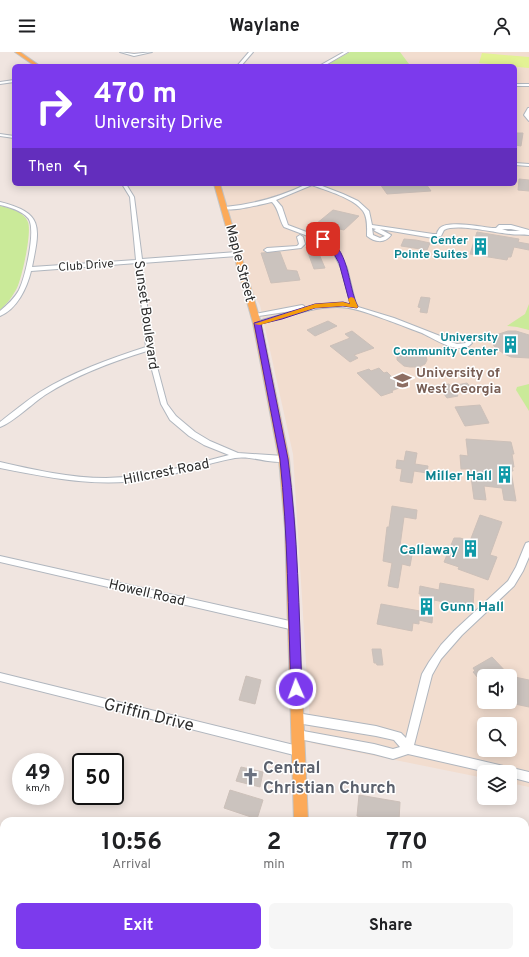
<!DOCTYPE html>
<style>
:root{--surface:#fff;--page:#f6f6f6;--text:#202124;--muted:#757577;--accent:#7c3aed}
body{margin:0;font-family:Overpass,sans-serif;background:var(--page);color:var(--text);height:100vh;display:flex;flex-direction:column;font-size:15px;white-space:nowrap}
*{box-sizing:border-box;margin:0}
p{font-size:13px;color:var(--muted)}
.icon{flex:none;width:22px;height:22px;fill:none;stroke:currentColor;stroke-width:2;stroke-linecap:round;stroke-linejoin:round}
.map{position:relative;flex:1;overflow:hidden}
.sheet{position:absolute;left:0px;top:765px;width:529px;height:140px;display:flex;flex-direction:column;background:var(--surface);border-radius:12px 12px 0 0;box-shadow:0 2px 10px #0003}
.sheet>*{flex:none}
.hud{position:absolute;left:12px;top:12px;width:505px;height:122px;border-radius:6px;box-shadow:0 2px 10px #0003;background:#7c3aed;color:#fff;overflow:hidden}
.buttons{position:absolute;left:477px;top:617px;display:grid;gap:8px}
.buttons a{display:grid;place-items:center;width:40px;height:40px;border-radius:6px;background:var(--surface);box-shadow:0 2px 10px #0003;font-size:20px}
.speed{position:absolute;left:12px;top:701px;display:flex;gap:8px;font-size:20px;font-weight:700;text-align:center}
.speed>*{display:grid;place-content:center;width:52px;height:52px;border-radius:50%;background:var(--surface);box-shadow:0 2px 10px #0003;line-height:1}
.speed small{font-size:10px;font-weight:400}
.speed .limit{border:2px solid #111;border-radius:6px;background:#fff;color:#111}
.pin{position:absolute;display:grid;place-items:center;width:34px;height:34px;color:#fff;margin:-17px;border-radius:8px;box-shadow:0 2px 6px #0006}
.me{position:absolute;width:44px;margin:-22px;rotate:358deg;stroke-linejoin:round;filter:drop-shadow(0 0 3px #0008)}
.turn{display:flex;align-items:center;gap:14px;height:84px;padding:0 16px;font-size:18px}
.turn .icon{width:52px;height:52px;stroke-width:2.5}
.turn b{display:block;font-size:28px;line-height:34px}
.then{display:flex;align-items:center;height:38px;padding:0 16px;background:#0003;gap:8px;font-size:15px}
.eta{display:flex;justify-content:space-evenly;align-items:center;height:68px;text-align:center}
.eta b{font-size:24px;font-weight:700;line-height:28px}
.button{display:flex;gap:8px;margin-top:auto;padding:8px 16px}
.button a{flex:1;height:46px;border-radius:6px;background:var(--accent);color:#fff;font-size:16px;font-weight:700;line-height:46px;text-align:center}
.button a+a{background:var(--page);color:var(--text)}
header{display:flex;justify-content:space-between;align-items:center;height:52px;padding:0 16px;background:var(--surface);font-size:18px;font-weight:700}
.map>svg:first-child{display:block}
.education{fill:#f2ddcf;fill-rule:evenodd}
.green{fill:#caea99}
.pitch{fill:#e3f294}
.building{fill:#cbc3be;stroke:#ccc0b9}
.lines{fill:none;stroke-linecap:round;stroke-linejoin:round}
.minor-casing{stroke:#b0b6be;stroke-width:2}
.major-casing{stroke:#c4c4c4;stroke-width:2}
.minor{fill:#fff;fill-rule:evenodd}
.major{fill:#fcaa59;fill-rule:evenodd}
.route{fill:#7c3aed;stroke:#51269a}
.slow{fill:#f59e0b}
.labels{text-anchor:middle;stroke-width:3;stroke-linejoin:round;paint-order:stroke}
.far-culture-label{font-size:12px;font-weight:bold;fill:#0d838f;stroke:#fff;text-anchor:end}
.far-street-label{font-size:12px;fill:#2e2e2e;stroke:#fff}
.street-label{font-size:14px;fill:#2e2e2e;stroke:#fff}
.education-label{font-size:14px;font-weight:bold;fill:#785e54;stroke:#fff;text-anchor:start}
.culture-label{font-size:14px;font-weight:bold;fill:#0d838f;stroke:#fff;text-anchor:end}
.near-street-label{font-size:17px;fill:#2e2e2e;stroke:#fff}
.near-worship-label{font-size:17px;font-weight:bold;fill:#5b616d;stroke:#fff;text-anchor:start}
</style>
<header><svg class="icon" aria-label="menu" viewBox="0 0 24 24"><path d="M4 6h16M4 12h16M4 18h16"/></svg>Waylane<svg class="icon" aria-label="person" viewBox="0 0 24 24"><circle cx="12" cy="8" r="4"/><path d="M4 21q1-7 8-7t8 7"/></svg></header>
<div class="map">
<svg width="529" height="905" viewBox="0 0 529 905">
<rect width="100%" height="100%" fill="#f0e5e0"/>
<path class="education" d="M346,0h183v735l-19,-4v-11h-26v6l-173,-35 -18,-289 -33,-149 -7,-12 -33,-109h295v-118h-192zM484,624h26v26h-26zM484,672h26v26h-26z"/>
<g class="green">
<polygon points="350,0 400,0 409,12 421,14 325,14"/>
<path d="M0,154c10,2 24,6 28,16 4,11 -6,55 -11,66 -4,8 -11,17 -17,22z"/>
<polygon points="529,252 529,278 517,275 507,274 525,262"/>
<polygon points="529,332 529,359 516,338 517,335"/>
</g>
<polygon class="pitch" points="482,1 529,5 529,16 479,11"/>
<g class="building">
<polygon points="515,81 523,81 521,94 515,93"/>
<polygon points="519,127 529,128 529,139 518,138"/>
<polygon points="380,132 426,132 431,139 387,142"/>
<polygon points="333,158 359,164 344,178 316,172"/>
<polygon points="477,180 519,187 518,190 529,192 529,198 514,195 511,205 508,205 507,208 470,202"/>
<polygon points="404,187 416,188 430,191 427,198 401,194"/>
<polygon points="306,195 316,195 325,216 314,217"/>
<polygon points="280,200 287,218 297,219 300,228 271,231 261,201"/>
<polygon points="421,245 430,246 427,261 420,260 421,256 418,255"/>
<polygon points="328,269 337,274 315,284 307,278"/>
<polygon points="352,279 374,296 354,303 358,306 350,310 330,294 350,286 345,282"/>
<polygon points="508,279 516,279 529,283 529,306 511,305 504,302 494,294 492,290 493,286 496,283"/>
<polygon points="412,297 421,300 426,304 427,308 425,312 419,315 410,315 404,314 397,308 397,303 399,300"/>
<polygon points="379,316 384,321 387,320 397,330 394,331 399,336 391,339 393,340 381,344 357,321 369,317 371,319"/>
<polygon points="467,331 473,337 456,341 458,344 447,346 438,334 449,332 451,334"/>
<polygon points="480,353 489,371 465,374 455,355"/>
<polygon points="466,387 511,390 514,402 512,402 514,415 512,415 513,419 511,419 516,449 504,448 502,436 484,434 486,448 474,447 470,417 461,417 460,403 468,404"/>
<polygon points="406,399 417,401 415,412 428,414 427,421 414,419 412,431 400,429 402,417 396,416 397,408 404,409"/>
<polygon points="392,454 417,458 416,467 404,465 399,501 412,503 410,514 402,512 398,536 388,534 392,511 383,509 387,475 389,475"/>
<polygon points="480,463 502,470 490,503 497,505 488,528 458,517 459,515 444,510 454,486 460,486 470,489"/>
<polygon points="440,531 474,537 473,556 434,548 432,571 419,568 419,572 413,571 412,579 377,572 381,552 420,559 421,542 419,542 420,534 439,538"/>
<polygon points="372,597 381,597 383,613 377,613 376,611 374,611"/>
<polygon points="492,605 510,624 529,628 529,655 510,651 510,624 484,624 484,633 473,620 475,619 473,616"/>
<polygon points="246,624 261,628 255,652 239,648"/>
<polygon points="241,715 263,720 260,735 236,729"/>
<polygon points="230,738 263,748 257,767 224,756"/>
<polygon points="359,743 400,750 399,769 382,769 357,764"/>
</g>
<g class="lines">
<defs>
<g id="minor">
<polygon points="120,0 134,2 152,0 134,4"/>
<polygon points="249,0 253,0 241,14 237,14"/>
<polygon points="344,0 348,0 324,14 319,14"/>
<polygon points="14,28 14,30 0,32 0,30"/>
<rect x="515" y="32" width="14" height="2"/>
<polygon points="528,56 529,56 529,69 524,63"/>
<polygon points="0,82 14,84 14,86 0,84"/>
<polygon points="515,111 529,112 529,114 515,113"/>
<path d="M122,132h4l8,13 8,62 95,-7 3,2 -3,2 -95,7 10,85 15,56 9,12 19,16 15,9 28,12 46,3 4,3 -1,2c-17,4 -35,-6 -52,-3 -28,5 -56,16 -85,21 -51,9 -100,-1 -150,-11v-6c35,8 70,16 106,16 42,-1 82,-12 123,-23l-25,-10 -15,-9 -19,-16 -9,-16 -14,-53c-36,11 -71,24 -102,44 -12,8 -33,28 -45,32v-5c13,-10 26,-21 40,-30 33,-20 69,-33 106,-45l-9,-84 -106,8c-4,17 -14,38 -31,45v-5c7,-6 14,-12 19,-21 6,-12 18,-62 9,-72 -7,-8 -19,-11 -28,-13v-3c44,11 40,25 32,65l104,-7 -6,-63z"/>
<path d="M307,132h10l26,10 15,7 11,10 3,14 61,9h4c0,-2 2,-5 3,-6 8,-8 42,-1 53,0h3l3,-3h12l18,5v5c-6,-1 -13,0 -19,-1 -15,-1 -53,-11 -66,-4l-3,6 -8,2 -53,-9 11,6c-6,9 -17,7 -24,1 0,-8 1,-18 -4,-25 -9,-13 -36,-20 -51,-26l-36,15 6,7 6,18 45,17 14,26 8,33 3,6 36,11 46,18h24l5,3 3,4c-12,14 -37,-4 -50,-10 -11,-4 -21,-8 -32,-12 -17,-6 -35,-14 -53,-14 -27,0 -52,11 -78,17h-4v-2l43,-12 -45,7 -1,-1 3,-2 47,-9 2,1v2c16,-4 31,-5 47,-3l-10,-37 -12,-24 -45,-17c-5,-8 -5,-18 -12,-25 -11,2 -41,11 -49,6l2,-1c30,-3 55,-10 82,-23zM372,176l4,1 -2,1 1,1 10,5 -5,2 -7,-3zM502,177h9l9,2h-12zM459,287h3l4,4 -9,1 -12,-4z"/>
<polygon points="300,183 303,185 305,192 301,196 267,200 264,198 267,196 297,194 299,192 297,185"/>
<polygon points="529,490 529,505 523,519 514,534 462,583 441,607 432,623 414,693 529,720 529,730 510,725 510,720 487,720 408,702 393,707 374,702 294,686 293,683 294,680 298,678 374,692 393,697 400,695 394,688 376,684 297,671 293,669 292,666 293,663 297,661 376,674 401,681 406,686 422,622 429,610 441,593 455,578 508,529 516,515 525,493 526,491"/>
<polygon points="0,504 294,570 297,571 299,574 297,577 294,578 0,510"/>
<polygon points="0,621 298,694 302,695 303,699 302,703 298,704 0,629"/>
<polygon points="0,814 4,815 4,827 0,826"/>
<rect x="525" y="837" width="4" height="12"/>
</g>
<g id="major">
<polygon points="15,0 20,0 40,14 35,14"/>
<polygon points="214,132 220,132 261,271 289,407 295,476 308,769 294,769 285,476 279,407 253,271"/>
<polygon points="297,901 313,901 314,905 298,905"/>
</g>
</defs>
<use href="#minor" class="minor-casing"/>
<use href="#major" class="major-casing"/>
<use href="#minor" class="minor"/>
<use href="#major" class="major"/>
</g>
<path class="route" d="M323,185c27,9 24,48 35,70l-1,1 -14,-2 -28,2 -33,11 -21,5 27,135c10,76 11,153 14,230l-2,3 -4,2 -4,-2 -1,-3c-3,-77 -3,-154 -11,-230l-26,-136 61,-19 28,-2 7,2 -11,-41 -10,-18 -9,-6z"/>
<polygon class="slow" points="351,245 354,246 358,255 357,256 343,254 315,256 260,273 254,272 315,252 343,250 350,252 348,247"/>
<defs>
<symbol id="building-bare" viewBox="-9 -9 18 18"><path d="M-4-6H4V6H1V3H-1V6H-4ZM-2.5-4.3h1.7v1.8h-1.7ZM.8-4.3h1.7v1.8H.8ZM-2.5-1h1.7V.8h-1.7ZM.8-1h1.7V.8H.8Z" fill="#0f9aa8" stroke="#fff" stroke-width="2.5" paint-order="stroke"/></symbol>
<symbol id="university-bare" viewBox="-9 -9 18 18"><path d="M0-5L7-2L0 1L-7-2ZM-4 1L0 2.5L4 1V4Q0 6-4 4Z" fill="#8d6e63" stroke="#fff" stroke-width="2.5" paint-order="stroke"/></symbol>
<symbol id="church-bare" viewBox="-9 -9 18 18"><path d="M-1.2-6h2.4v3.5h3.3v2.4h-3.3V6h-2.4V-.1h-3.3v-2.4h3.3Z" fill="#6b7280" stroke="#fff" stroke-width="2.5" paint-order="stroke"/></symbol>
</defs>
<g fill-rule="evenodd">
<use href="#building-bare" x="468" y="182" width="25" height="25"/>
<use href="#building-bare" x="498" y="280" width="25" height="25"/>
<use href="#university-bare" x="390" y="316" width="25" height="25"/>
<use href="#building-bare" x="492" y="410" width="25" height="25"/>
<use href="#building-bare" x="458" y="484" width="25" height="25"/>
<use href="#building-bare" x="414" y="542" width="25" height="25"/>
<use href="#church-bare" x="238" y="712" width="25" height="25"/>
</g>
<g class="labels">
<g class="far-culture-label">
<text x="468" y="192">Center<tspan x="468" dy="14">Pointe Suites</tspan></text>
<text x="498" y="289">University<tspan x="498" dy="14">Community Center</tspan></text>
</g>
<g class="far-street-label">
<text transform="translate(86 213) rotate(-4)" y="4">Club Drive</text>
</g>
<g class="street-label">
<text transform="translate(241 211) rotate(75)" y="5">Maple Street</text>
<text transform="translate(147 263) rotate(82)" y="5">Sunset Boulevard</text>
<text transform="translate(166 419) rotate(-11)" y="5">Hillcrest Road</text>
<text transform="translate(147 540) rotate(13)" y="5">Howell Road</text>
</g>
<g class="education-label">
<text x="416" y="325">University of<tspan x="416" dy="16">West Georgia</tspan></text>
</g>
<g class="culture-label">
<text x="492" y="428">Miller Hall</text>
<text x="458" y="502">Callaway</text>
<text x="440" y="559" text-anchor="start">Gunn Hall</text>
</g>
<g class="near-street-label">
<text transform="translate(149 662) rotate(14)" y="6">Griffin Drive</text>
</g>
<g class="near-worship-label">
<text x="263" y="721">Central<tspan x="263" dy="20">Christian Church</tspan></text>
</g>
</g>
</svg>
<div class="buttons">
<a><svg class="icon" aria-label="sound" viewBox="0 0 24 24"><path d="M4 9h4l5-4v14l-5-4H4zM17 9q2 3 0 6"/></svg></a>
<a><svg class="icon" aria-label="search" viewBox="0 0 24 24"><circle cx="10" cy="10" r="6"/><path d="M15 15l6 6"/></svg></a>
<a><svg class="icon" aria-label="layers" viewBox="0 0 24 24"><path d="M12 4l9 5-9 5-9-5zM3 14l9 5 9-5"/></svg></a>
</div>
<div class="speed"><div>49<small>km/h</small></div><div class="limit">50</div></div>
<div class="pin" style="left:323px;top:187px;background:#d93025"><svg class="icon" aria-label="arrive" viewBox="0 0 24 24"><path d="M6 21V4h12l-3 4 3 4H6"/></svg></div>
<svg class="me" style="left:296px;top:637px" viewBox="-20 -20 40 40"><circle r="17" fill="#7c3aed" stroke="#fff" stroke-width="3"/><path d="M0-11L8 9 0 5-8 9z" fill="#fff"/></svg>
<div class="hud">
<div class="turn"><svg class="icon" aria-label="right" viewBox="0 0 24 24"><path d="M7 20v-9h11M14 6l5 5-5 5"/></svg><div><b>470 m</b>University Drive</div></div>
<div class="then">Then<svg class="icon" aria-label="left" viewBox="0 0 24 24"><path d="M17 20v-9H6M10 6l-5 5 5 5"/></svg></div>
</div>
<section class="sheet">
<div class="eta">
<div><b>10:56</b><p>Arrival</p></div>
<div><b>2</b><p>min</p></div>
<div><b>770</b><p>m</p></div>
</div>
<div class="button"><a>Exit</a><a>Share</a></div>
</section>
</div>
